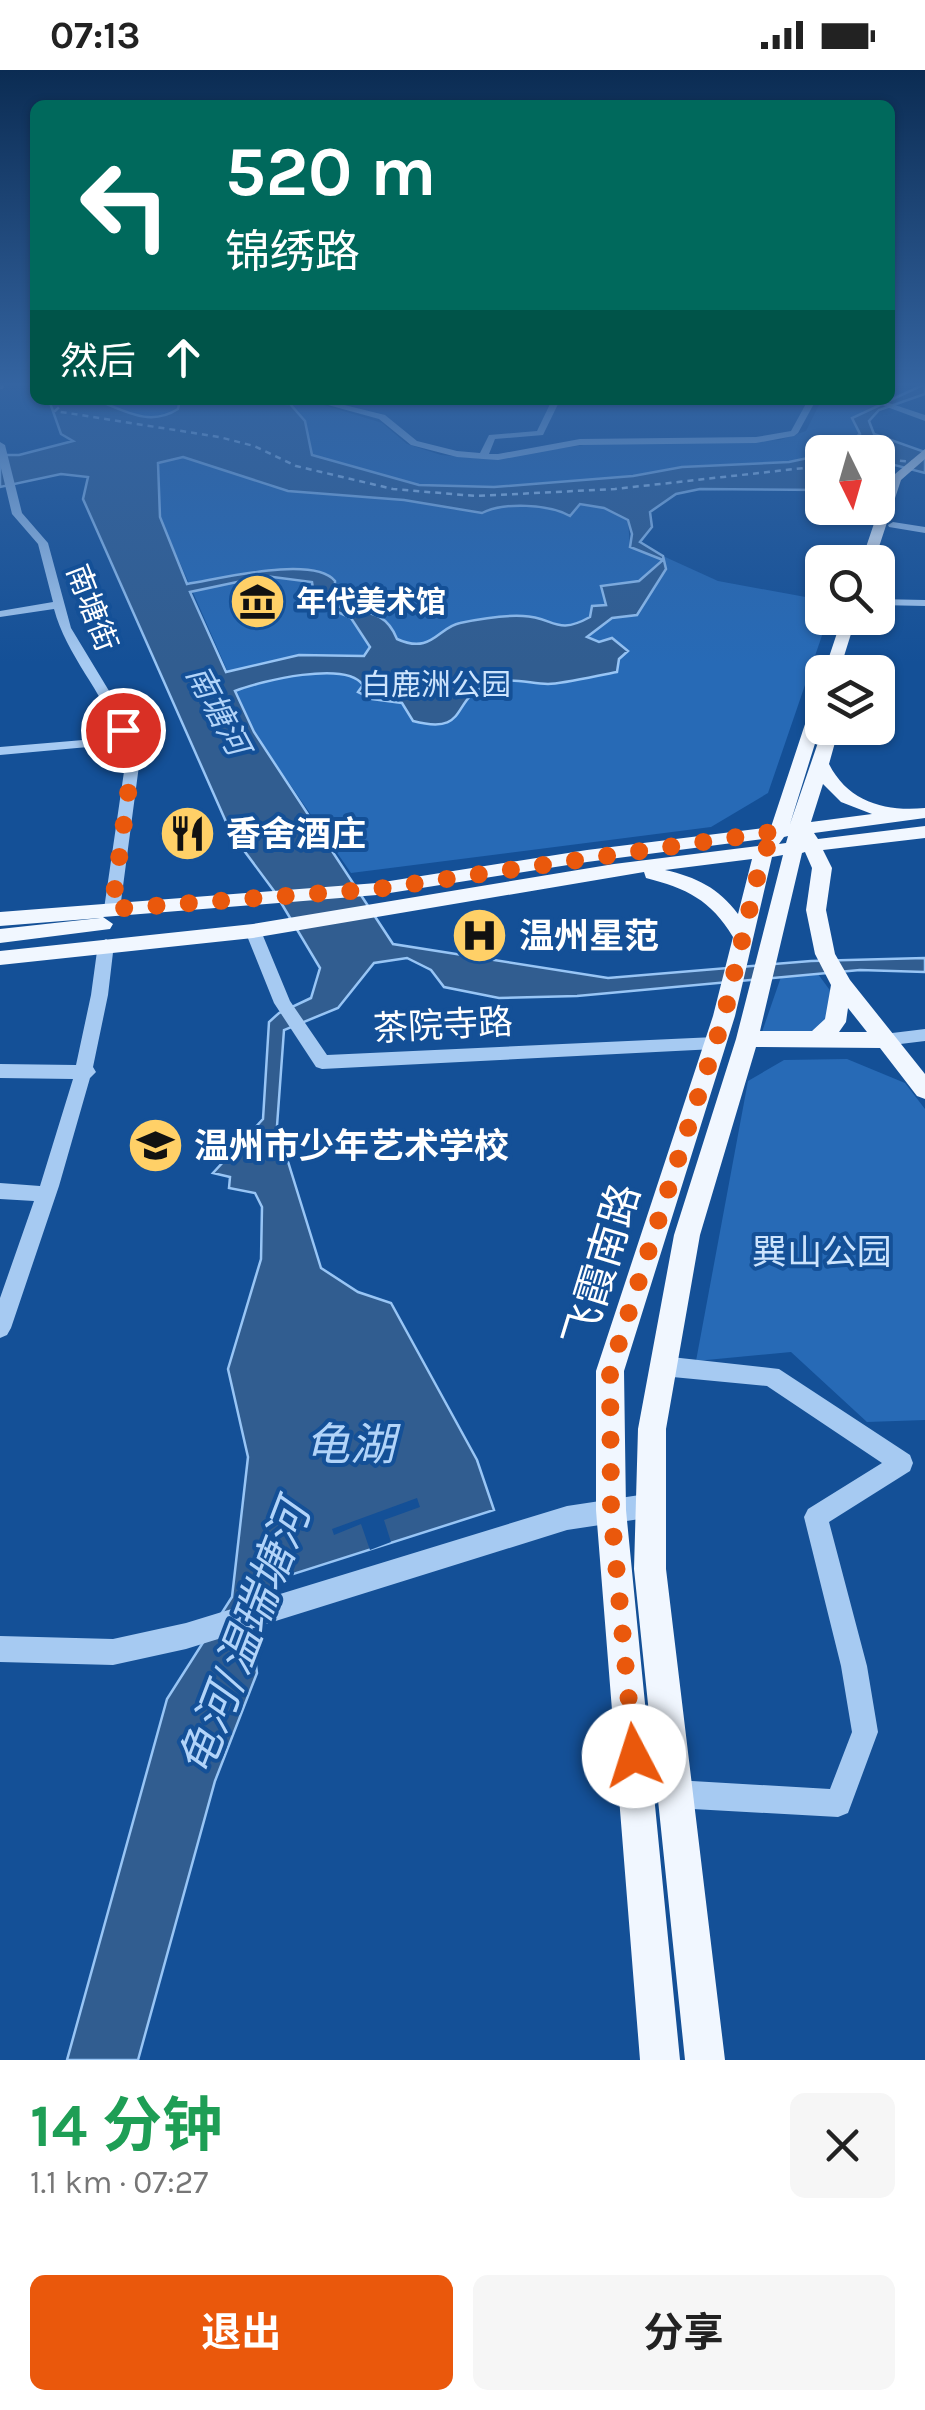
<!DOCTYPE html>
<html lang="zh">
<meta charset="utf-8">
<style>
:root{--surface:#fff;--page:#f6f6f6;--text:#222;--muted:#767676;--accent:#ea580c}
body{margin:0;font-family:Karla,"Noto Sans SC",sans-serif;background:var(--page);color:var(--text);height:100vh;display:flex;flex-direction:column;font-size:38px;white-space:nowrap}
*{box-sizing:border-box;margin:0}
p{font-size:32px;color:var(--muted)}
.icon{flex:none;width:55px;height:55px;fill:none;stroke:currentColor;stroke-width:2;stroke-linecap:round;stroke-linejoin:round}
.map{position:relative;height:1990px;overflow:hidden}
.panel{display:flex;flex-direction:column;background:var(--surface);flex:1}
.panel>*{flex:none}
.hud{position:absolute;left:30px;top:30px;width:865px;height:305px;border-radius:15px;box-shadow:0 2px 8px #0004;background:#00695c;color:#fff;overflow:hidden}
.needle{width:65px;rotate:175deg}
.controls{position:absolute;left:805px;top:365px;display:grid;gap:20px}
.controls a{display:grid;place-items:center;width:90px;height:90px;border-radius:15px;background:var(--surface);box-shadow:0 2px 8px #0004;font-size:50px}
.pin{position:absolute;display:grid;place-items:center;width:85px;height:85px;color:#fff;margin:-42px;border:5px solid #fff;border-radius:50%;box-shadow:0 2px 10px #0007}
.me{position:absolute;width:110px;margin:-55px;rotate:355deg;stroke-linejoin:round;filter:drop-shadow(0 0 8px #0008)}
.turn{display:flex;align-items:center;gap:35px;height:210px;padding:0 30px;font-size:45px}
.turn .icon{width:130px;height:130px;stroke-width:2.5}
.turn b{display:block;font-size:70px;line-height:85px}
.then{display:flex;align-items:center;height:95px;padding:0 30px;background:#0003;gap:20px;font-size:38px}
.round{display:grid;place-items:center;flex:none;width:105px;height:105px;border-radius:15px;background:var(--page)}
.overview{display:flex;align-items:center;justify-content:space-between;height:170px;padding:0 30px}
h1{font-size:60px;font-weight:700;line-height:75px;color:#1e9e55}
.primary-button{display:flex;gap:20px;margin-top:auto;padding:20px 30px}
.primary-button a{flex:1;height:115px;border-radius:15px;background:var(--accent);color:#fff;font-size:40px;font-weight:700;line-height:115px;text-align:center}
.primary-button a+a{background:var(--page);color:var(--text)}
.status{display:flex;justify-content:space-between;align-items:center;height:70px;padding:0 50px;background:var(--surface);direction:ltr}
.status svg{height:28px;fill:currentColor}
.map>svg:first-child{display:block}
.green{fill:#276ab6}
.water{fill:#315d90;stroke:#98c5f5;stroke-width:2.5;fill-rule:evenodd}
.pier{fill:#145097}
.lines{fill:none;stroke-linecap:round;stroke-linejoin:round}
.canal{fill:#315d90;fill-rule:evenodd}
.ferry{stroke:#b2d4f9;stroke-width:2.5;stroke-dasharray:6 5;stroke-linecap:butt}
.minor{fill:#a6caf2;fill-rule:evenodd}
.major{fill:#f1f7ff;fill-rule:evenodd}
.route{stroke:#ea580c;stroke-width:18;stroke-dasharray:0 32.4}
.labels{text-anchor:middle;stroke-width:8;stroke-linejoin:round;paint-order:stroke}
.far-poi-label{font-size:30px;font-weight:bold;fill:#fff;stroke:#145097;text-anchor:start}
.far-street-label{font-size:30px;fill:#fff;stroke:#145097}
.far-park-label{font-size:30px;fill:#cde4fd;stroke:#145097}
.far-water-label{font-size:32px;font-style:italic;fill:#b2d4f9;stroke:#145097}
.poi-label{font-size:35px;font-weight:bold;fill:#fff;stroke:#145097;text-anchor:start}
.street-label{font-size:35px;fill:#fff;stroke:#145097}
.park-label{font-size:35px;fill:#cde4fd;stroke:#145097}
.near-street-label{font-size:42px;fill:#fff;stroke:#145097}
.near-water-label{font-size:45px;font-style:italic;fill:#b2d4f9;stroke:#145097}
</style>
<div class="status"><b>07:13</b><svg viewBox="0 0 49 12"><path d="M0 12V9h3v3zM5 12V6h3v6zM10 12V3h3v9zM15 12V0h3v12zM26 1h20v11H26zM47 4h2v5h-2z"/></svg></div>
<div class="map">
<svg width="925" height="1990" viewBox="0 0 925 1990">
<rect width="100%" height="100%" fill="#145097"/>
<g class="green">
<path d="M97,330h83v4c-17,25 -62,11 -83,-4z"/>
<polygon points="255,330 308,330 382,353 407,374 441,385 486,389 591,374 780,370 806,361 821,331 878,334 852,347 860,364 836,382 789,392 682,397 633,406 494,417 419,415 311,385 310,367"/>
<polygon points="183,387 288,421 405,430 455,440 580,434 605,438 628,450 630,477 663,486 718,511 822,530 822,548 828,548 768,723 711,757 351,803 254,662 160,447 158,393"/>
<polygon points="818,904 837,930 822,961 762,962 781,907"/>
<polygon points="847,989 905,1013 925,1039 925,1350 867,1352 791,1282 696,1291 748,1011 784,990"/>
</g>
<g class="water">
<polygon points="925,314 925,324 879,340 869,351 874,364 925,382 925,403 891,394 878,404 878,382 836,382 860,364 852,348"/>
<path d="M49,330c15,0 36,-4 50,1 26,10 51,26 79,8l2,-9 110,4 15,17 7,34 107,30 75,2 139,-11 49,-9 107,-5 33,-7v35l-122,-1 -24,5 -26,18 2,15 -12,15 23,14 3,13 -29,46 -25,3 -25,19 12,5 13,-4 16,13 -9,8 -2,13c-17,3 -54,12 -69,12 -22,-1 -39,-8 -61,1 -37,14 -17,51 -74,36l-11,-18 -30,-4 -14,-7 5,-7c-17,-25 -102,-4 -128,6l19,41 139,212 215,34 203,-17 114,-3v14l-65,-2 -283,26 -78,2 -55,-11 -13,-17 -24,-12 -33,5 -36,45 -54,22 -7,96 44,142 37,24 33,11 86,157 17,50 -248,79 11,84 -42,108 -77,279h-71l100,-361 65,-102 16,-140 -20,-88 33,-110 1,-52 -7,-14 -26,-5 1,-11 -17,-4 50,-54 6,-97 10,-9 32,-15 9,-30 -46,-77 -43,-58 -148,-334 5,-22 -27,-3 -61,13v-32h19l54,-14 -12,-7zM183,387l105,34 116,9 78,13c22,-11 67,-9 88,3l10,-12 24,4 24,12 4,14 -2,13 33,13 -24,21 -38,5 5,19 -14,1 -2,11c-34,19 -36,0 -67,-1 -19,-1 -44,3 -63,7 -22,4 -28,32 -63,16 -16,-41 -51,-18 -74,-43l12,-8v-7c-22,-26 -115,-2 -148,3l-27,-67 -2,-54zM265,506l47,6 3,20 36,16 19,29 -6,9 -65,-1 -73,17 -36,-80z"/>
</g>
<polygon class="pier" points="417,1428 420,1437 384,1450 391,1472 370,1480 361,1454 334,1465 332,1459"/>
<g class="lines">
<polygon class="canal" points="269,1490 276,1493 279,1500 257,1552 250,1555 243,1552 240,1545 262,1493"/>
<g class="ferry">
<polyline points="67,330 55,341 219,367 254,376 296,396 393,419 476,426 615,419 822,396"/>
<polyline points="878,389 914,392"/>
</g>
<g class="minor">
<polygon points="0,314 5,314 3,319 0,319"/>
<polygon points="310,330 324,330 385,345 417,371 457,381 480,383 489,365 537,361 552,330 560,330 543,365 495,369 489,384 498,384 580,369 756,367 791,361 808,330 816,330 798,363 794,366 756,373 580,375 498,390 483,389 457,387 411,375 379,349"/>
<polygon points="868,330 880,330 925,345 925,351"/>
<path d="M0,372l5,3 17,68 26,30 23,85 52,86 17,44 -20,151 -8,5 -8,-5 22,-151 -5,-14 -121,11v-8l119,-10c-16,-45 -53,-82 -65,-128l-54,8v-6l53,-9 -15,-58 -26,-30 -12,-50z"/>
<polygon points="893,452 925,457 925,463 889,457 888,455"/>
<polygon points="878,529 925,530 925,536 878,535"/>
<polygon points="253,856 261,861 290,931 327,985 715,967 724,973 715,979 322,999 316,997 274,933 245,861"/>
<polygon points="106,869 114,874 108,925 93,997 96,1002 90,1008 59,1116 11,1258 7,1265 0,1268 0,1228 34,1131 0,1129 0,1113 40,1116 73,1009 0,1008 0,994 76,995 91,925 98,874"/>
<polygon points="925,959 925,971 884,976 875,970 884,964"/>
<polygon points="662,1286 779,1299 910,1385 913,1393 910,1401 829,1452 867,1596 878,1662 848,1743 838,1747 675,1738 665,1734 661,1724 665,1714 675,1710 830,1719 852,1662 841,1596 804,1447 808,1439 882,1393 767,1316 662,1306 654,1303 651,1296 654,1289"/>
<polygon points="653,1423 661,1427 665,1435 661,1443 653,1447 567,1460 186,1579 113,1595 0,1592 0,1566 113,1569 186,1553 567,1436"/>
</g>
<g class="major">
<polygon points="925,379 925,389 901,410 874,492 861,492 889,409"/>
<polygon points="842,548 856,548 839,602 824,602"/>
<path d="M822,622v29l-32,103 33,-96h16l-10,36c19,38 57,48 96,44v10l-111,15 4,6 107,-13v12l-102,12 9,18 -6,42 9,44 15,26 75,94v25l-8,-3 -37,-48 -124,-1 -56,188 -34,194v140l59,491h-40l-51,-491 4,-140 36,-194 62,-196 47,-184 -11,2 -37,159 -111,355 2,139 54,550h-40l-44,-550v-139l117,-355 20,-79c-22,-37 -47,-49 -87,-59l-2,-6 -391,66 -253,27v-14l253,-27 361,-60 144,-18 5,-7 -176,23 -210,33 -274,22 10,7 -3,5 -110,14v-14l100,-11 -100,8v-14l377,-29 210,-33 184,-23 43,-130zM823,714l18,18 31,12 -61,8zM788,766l-2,7 -7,1 5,-7zM805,782l7,16 -6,42 9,44 16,31 -6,34 -13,12h-52l42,-178zM752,789l-14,55c-19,-26 -42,-37 -73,-44zM848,938l19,24h-28l7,-10z"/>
</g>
</g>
<linearGradient id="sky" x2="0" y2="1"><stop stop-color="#0b2c53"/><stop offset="0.53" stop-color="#3464a1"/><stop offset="1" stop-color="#3464a1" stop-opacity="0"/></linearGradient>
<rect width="925" height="593" fill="url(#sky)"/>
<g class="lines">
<polyline class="route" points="123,660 133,688 112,839 377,819 779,761 763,783 724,946 610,1301 611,1440 634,1686"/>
</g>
<defs>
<symbol id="museum-disc" viewBox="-11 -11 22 22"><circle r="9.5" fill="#ffd067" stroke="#145097"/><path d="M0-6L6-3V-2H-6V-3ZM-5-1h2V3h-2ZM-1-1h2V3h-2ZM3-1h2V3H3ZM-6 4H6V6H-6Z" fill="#111"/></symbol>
<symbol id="restaurant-disc" viewBox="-11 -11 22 22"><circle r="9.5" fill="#ffd067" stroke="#145097"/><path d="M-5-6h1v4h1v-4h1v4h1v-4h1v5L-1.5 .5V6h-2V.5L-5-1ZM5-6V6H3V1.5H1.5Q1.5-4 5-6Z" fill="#111"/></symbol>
<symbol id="hospital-disc" viewBox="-11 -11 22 22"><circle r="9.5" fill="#ffd067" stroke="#145097"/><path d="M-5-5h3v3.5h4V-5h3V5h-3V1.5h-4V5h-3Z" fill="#111"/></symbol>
<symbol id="school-disc" viewBox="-11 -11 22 22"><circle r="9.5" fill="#ffd067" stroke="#145097"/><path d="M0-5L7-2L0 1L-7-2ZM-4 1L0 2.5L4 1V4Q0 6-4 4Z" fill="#111"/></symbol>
</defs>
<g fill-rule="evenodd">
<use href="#museum-disc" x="226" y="500" width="63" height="63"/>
<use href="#restaurant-disc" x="156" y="732" width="63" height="63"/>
<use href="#hospital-disc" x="448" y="834" width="63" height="63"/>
<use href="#school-disc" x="124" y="1044" width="63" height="63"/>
</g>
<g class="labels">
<g class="far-poi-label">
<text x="296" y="542">年代美术馆</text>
</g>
<g class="far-street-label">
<text transform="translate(92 538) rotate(69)" y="10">南塘街</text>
</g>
<g class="far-park-label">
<text x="436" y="625">白鹿洲公园</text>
</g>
<g class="far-water-label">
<text transform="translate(218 640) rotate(62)" y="11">南塘河</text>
</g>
<g class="poi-label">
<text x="226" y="776">香舍酒庄</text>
<text x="519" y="878">温州星范</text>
<text x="194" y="1088">温州市少年艺术学校</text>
</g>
<g class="street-label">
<text transform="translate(443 955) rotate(-3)" y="12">茶院寺路</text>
</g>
<g class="park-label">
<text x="822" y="1194">巽山公园</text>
</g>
<g class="near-street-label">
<text transform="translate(601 1195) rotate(-73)" y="15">飞霞南路</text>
</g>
<g class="near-water-label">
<text x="350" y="1390">龟湖</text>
<text transform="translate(244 1568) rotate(-69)" y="16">龟河/温瑞塘河</text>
</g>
</g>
</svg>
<div class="controls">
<a><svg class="needle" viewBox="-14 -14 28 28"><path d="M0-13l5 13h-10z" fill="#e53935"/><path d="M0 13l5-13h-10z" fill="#767676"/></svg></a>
<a><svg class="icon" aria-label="search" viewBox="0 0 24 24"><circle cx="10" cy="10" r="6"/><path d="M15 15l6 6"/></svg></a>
<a><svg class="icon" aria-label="layers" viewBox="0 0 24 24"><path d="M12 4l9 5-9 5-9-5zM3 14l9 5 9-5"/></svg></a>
</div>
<div class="pin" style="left:123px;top:660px;background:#d93025"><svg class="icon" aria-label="arrive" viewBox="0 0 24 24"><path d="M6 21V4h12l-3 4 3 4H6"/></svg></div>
<svg class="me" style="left:634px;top:1686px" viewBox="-20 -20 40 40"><circle r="19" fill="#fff"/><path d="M0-13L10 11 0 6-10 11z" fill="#ea580c"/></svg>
<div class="hud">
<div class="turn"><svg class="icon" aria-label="left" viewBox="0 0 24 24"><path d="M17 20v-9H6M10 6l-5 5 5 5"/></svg><div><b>520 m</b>锦绣路</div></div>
<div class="then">然后<svg class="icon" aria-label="ahead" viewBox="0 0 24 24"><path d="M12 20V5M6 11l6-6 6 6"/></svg></div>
</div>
</div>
<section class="panel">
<div class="overview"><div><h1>14 分钟</h1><p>1.1 km · 07:27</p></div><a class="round"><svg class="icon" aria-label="close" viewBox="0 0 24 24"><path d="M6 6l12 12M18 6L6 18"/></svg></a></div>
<div class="primary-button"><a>退出</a><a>分享</a></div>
</section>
